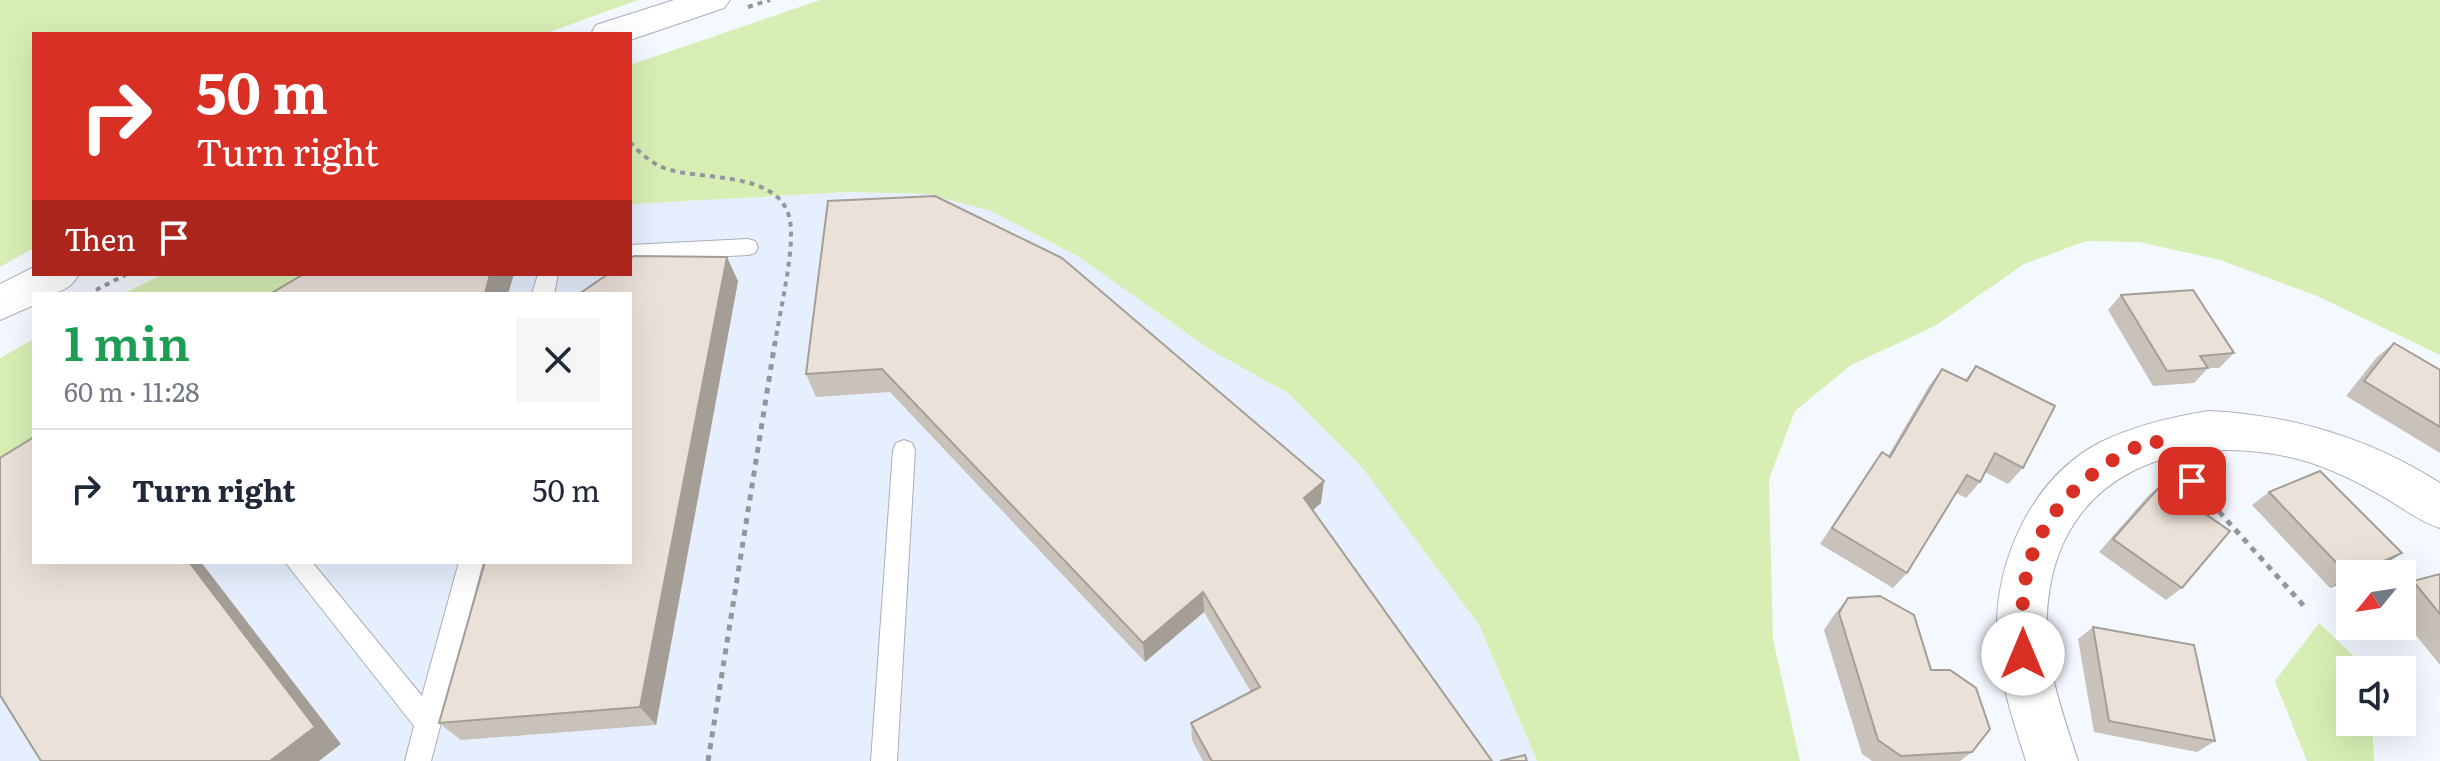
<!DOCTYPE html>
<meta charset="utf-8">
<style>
:root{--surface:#fff;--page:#f6f6f7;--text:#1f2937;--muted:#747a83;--line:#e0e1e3}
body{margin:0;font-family:Literata,serif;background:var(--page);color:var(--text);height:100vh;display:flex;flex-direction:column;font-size:30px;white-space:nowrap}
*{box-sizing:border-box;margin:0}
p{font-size:26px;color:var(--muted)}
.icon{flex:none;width:44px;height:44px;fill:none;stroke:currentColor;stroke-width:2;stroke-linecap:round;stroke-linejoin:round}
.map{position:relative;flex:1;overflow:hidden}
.side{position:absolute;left:32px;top:292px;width:600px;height:272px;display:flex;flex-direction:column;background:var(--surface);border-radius:0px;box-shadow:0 8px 32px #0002}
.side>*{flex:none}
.guide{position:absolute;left:32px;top:32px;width:600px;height:244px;border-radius:0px;box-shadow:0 8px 32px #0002;background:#d93025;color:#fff;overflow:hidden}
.needle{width:52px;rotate:240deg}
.buttons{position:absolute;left:2336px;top:560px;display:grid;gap:16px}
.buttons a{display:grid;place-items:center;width:80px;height:80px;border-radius:0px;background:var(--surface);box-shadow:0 8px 32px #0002;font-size:40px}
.pin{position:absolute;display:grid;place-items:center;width:68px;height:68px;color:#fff;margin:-34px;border-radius:16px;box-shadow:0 4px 12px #0006}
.me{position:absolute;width:88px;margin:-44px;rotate:0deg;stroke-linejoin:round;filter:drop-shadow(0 0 6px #0008)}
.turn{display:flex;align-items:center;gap:28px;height:168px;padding:0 32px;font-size:36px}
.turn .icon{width:104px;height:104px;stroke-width:2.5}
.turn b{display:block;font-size:56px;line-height:68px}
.then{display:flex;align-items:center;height:76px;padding:0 32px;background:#0003;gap:16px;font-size:30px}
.round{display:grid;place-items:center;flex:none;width:84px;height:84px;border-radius:0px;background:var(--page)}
.overview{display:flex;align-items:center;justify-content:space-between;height:136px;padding:0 32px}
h1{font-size:48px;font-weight:600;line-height:60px;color:#1e9e55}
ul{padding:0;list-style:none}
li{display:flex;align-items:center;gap:24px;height:120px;padding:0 32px;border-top:2px solid var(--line)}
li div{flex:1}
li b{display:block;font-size:30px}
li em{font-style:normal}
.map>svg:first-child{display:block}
.built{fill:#e6effd}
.green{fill:#d7efb5}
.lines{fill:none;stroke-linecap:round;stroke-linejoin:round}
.service-casing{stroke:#a9afb9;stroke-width:2}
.minor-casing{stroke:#a9afb9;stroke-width:2}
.tertiary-casing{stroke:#a9afb9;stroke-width:2}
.path-far1{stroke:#93979c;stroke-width:4;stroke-dasharray:5 5;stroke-linecap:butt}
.path{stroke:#93979c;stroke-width:5;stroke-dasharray:6 6;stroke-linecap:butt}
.service{fill:#fff;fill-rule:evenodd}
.minor{fill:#fff;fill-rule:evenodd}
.tertiary{fill:#fff;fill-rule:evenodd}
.wall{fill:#c9c2ba}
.shaded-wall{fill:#a49e97}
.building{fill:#eae1d8;stroke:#a49e97;stroke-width:2}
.route{stroke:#d93025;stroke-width:14;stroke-dasharray:0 25.2}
</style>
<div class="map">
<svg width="2440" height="761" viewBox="0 0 2440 761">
<rect width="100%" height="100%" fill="#f4f9ff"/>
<polygon class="built" points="850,192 927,194 991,211 1079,257 1212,351 1288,393 1361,465 1479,625 1537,761 0,761 0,479 34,562 630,562 630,294 307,294 340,274 630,274 630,204"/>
<g class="green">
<polygon points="0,0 638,0 544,34 34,34 34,248 0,267"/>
<polygon points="820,0 2440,0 2440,355 2317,296 2220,260 2139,242 2086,241 2024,264 1935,326 1851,365 1795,411 1769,479 1773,639 1800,761 1537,761 1479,625 1361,466 1288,393 1212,351 1079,257 991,211 927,194 850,192 630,204 630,65"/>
<polygon points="163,274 340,274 307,294 123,294"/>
<polygon points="34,339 34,458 0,479 0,358"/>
<polygon points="2319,623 2368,670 2350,670 2350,722 2372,722 2374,761 2307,761 2275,681"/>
</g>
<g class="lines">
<defs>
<g id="service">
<polygon points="748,239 755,241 758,247 755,253 748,255 630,261 630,245"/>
<polygon points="538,274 558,274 554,294 532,294"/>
<polygon points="904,440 912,443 915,450 897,761 871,761 893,450 896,443"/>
<polygon points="285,562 312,562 422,696 459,562 483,562 431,761 405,761 414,726"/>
</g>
<path id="minor" d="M2209,411c83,4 160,27 231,72v45c-22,-7 -38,-21 -58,-32 -24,-14 -50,-27 -77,-35 -122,-34 -251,10 -258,153 -3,50 16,100 31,147h-52c-13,-41 -27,-82 -29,-125 -3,-75 36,-161 106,-195 34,-16 68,-24 106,-30z"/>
<g id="tertiary">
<polygon points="674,0 730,0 724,8 630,40 630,34 591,34 596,25"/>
<path d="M34,267v7h45c-10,19 -25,20 -45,20v11l-34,15v-36z"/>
</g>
</defs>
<use href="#service" class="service-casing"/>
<use href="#minor" class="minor-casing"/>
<use href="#tertiary" class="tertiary-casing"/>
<g class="path-far1">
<polyline points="748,7 770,0"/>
<path d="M630,142c10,11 20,20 34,26 35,13 112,2 125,48 8,28 -10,97 -14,128"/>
<polyline points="96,290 127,274"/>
</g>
<g class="path">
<polyline points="2187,476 2304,606"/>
<polyline points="708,761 775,342"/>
</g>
<use href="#service" class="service"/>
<use href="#minor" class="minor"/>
<use href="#tertiary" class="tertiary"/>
</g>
<g class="wall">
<polygon points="828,201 1321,503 1313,510 1492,761 1203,761 1192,740 1191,723 1251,692 1204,612 1145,662 890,392 816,397 806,374"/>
<polygon points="738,281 656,725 461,740 439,723"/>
<polygon points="2121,295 2234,353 2219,368 2208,368 2194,383 2153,386 2108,310"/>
<polygon points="2394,343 2440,370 2440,453 2346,396 2377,357"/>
<polygon points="1976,366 2023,468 2008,484 1985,472 1980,482 1966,498 1956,493 1907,573 1893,588 1820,544 1870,469 1882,452 1888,456 1929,386 1942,369 1965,380"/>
<polygon points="2162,484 2182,588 2166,600 2099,552 2147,497"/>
<polygon points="2269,492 2402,553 2382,566 2350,574 2350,580 2330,588 2252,505"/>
<polygon points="2440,574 2440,665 2402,618 2402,588 2413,581"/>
<polygon points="1848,598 1931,670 1972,752 1960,761 1872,761 1862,754 1824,630 1834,615"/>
<polygon points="2093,627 2215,741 2197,752 2094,732 2078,639"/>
</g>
<g class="shaded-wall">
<polygon points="727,257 738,281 656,725 640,707"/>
<polygon points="490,274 514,274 508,294 485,294"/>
<polygon points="1324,481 1321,503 1302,520 1304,498"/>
<polygon points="2402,553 2382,566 2363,574 2352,574"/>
<polygon points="189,562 201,562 341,744 319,761 270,761"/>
<polygon points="2350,575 2350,580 2330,588"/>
<polygon points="1203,592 1204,612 1145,662 1143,643"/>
</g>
<g class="building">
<polygon points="935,196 1062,258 1324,481 1304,498 1492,761 1212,761 1191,723 1260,687 1203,592 1143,643 882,369 806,374 828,201"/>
<polygon points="634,256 727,257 640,707 439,723 485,562 630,562 630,294 579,294 608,274 630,274 630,259"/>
<polygon points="304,274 490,274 485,294 270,294"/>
<polygon points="2193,290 2234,353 2200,356 2208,368 2167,371 2121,295"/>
<polygon points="2394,343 2440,370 2440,427 2364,381"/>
<polygon points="1976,366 2055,406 2023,468 1995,453 1980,482 1967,475 1907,573 1832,528 1882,452 1890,457 1942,369 1967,381"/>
<polygon points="34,437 34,562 189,562 315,727 270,761 41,761 0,695 0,458"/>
<polygon points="2320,471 2402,553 2349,576 2269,492"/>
<polygon points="2162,484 2230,531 2182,588 2113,539"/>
<polygon points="2440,574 2440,614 2413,581"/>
<polygon points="1880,596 1914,615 1931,670 1950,670 1976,688 1990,729 1972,752 1901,756 1878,740 1839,613 1848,598"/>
<polygon points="2093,627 2194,645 2215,741 2109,721"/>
<polygon points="1525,755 1527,761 1500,761"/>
</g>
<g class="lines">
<path class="route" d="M2023,654c0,-18 -1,-37 0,-56 6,-78 63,-131 131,-159l38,42"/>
</g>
</svg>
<div class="buttons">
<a><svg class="needle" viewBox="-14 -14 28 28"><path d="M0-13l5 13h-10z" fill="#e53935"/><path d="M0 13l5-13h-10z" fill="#747a83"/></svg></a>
<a><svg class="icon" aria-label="sound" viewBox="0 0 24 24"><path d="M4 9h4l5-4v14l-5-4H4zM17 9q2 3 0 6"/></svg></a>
</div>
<div class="pin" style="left:2192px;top:481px;background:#d93025"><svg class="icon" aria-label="arrive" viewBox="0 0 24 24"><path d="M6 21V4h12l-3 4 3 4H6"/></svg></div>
<svg class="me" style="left:2023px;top:654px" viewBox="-20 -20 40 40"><circle r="19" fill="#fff"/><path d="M0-13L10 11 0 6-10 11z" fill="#d93025"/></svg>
<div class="guide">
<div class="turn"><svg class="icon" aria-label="right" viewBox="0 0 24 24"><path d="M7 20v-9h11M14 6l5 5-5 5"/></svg><div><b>50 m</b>Turn right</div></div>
<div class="then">Then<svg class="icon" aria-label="arrive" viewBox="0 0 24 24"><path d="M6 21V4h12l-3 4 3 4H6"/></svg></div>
</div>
<section class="side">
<div class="overview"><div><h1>1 min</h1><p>60 m · 11:28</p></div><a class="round"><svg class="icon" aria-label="close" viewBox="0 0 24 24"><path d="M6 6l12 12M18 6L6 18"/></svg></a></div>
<ul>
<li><svg class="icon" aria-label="right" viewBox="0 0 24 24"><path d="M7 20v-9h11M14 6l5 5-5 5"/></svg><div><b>Turn right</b></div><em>50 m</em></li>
</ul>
</section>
</div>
